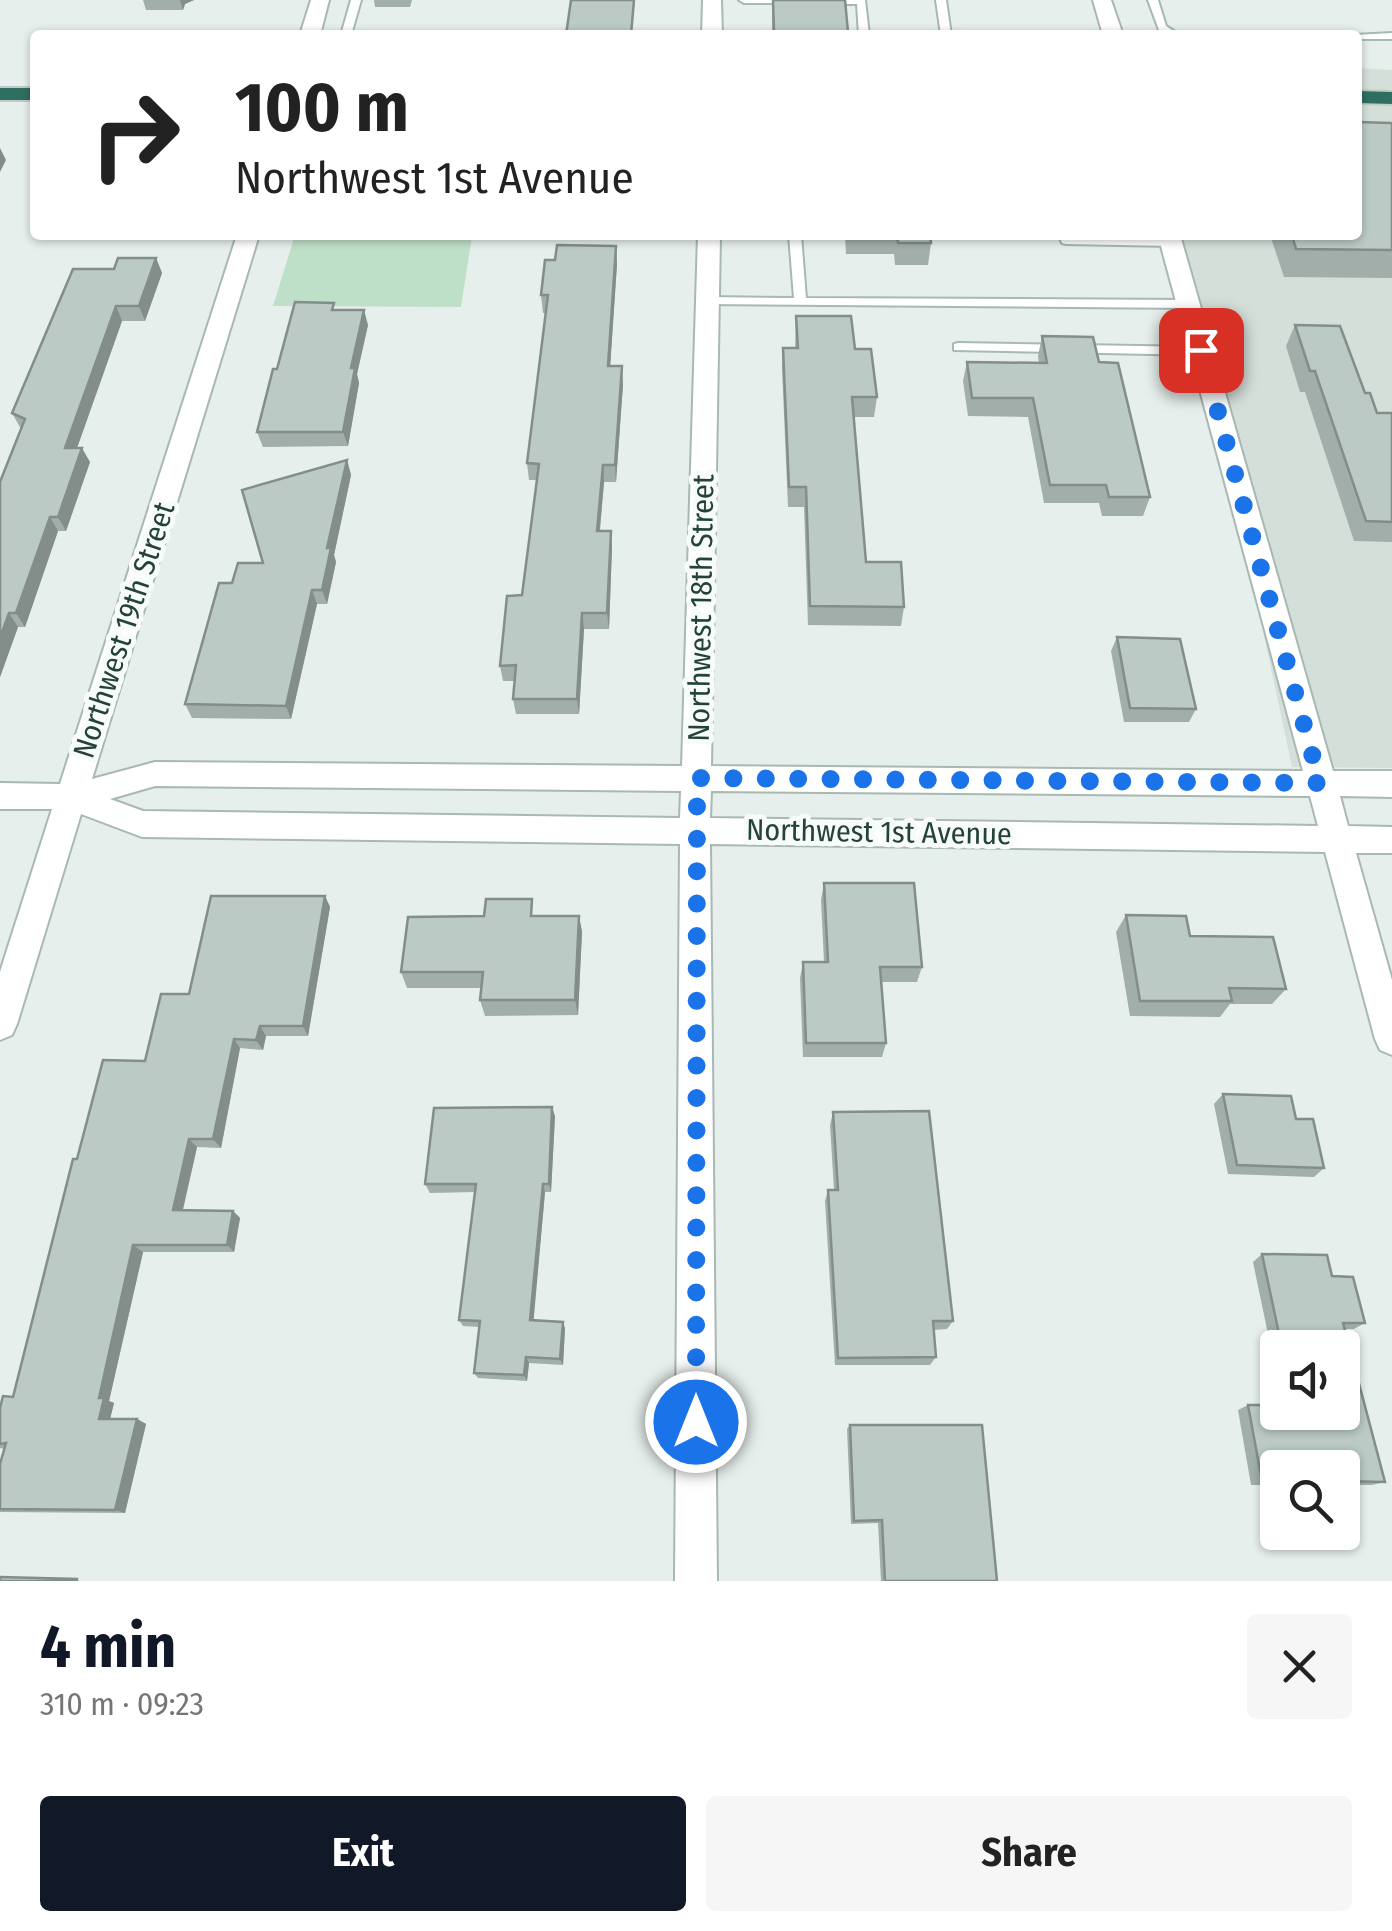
<!DOCTYPE html>
<meta charset="utf-8">
<style>
:root{--surface:#fff;--page:#f6f6f6;--text:#222;--muted:#767676;--accent:#111827}
body{margin:0;font-family:"Fira Sans Condensed",sans-serif;background:var(--page);color:var(--text);height:100vh;display:flex;flex-direction:column;font-size:38px;white-space:nowrap}
*{box-sizing:border-box;margin:0}
p{font-size:32px;color:var(--muted)}
.icon{flex:none;width:55px;height:55px;fill:none;stroke:currentColor;stroke-width:2;stroke-linecap:round;stroke-linejoin:round}
.map{position:relative;height:1581px;overflow:hidden}
.drawer{display:flex;flex-direction:column;background:var(--surface);flex:1}
.drawer>*{flex:none}
.banner{position:absolute;left:30px;top:30px;width:1332px;height:210px;border-radius:10px;box-shadow:0 2px 8px #0004;background:#fff;color:var(--text);overflow:hidden}
.buttons{position:absolute;left:1260px;top:1330px;display:grid;gap:20px}
.buttons a{display:grid;place-items:center;width:100px;height:100px;border-radius:10px;background:var(--surface);box-shadow:0 2px 8px #0004;font-size:50px}
.pin{position:absolute;display:grid;place-items:center;width:85px;height:85px;color:#fff;margin:-42px;border-radius:20px;box-shadow:0 5px 15px #0006}
.me{position:absolute;width:110px;margin:-55px;rotate:0deg;stroke-linejoin:round;filter:drop-shadow(0 0 8px #0008)}
.turn{display:flex;align-items:center;gap:35px;height:210px;padding:0 40px;font-size:45px}
.turn .icon{width:130px;height:130px;stroke-width:2.5}
.turn b{display:block;font-size:70px;line-height:85px}
.round{display:grid;place-items:center;flex:none;width:105px;height:105px;border-radius:10px;background:var(--page)}
.headline{display:flex;align-items:center;justify-content:space-between;height:170px;padding:0 40px}
h1{font-size:60px;font-weight:700;line-height:75px;color:var(--accent)}
.button{display:flex;gap:20px;margin-top:auto;padding:20px 40px}
.button a{flex:1;height:115px;border-radius:10px;background:var(--accent);color:#fff;font-size:40px;font-weight:700;line-height:115px;text-align:center}
.button a+a{background:var(--page);color:var(--text)}
.map>svg:first-child{display:block}
.built{fill:#d4dfda}
.green{fill:#bfe0c8}
.lines{fill:none;stroke-linecap:round;stroke-linejoin:round}
.lane-casing{stroke:#a8b8b2;stroke-width:4}
.street-casing{stroke:#a8b8b2;stroke-width:4}
.highway-casing{stroke:#c2cac8;stroke-width:4}
.lane{fill:#fff;fill-rule:evenodd}
.street{fill:#fff;fill-rule:evenodd}
.highway{fill:#2f6f62;fill-rule:evenodd}
.wall{fill:#a1aea9}
.shaded-wall{fill:#838d89}
.building{fill:#bbcac4;stroke:#838d89;stroke-width:2.5}
.route{stroke:#1a73e8;stroke-width:18;stroke-dasharray:0 32.4}
.labels{text-anchor:middle;stroke-width:10;stroke-linejoin:round;paint-order:stroke}
.street-label{font-size:30px;fill:#24423a;stroke:#f7fbf9}
</style>
<div class="map">
<svg width="1392" height="1581" viewBox="0 0 1392 1581">
<rect width="100%" height="100%" fill="#e6efeb"/>
<polygon class="built" points="1358,68 1392,70 1392,768 1292,767 1179,235 1358,235"/>
<polygon class="green" points="295,235 492,235 472,236 461,307 273,306"/>
<g class="lines">
<defs>
<g id="lane">
<polygon points="351,0 361,0 351,35 341,35"/>
<polygon points="739,0 796,0 791,3 744,3"/>
<polygon points="820,0 865,0 869,35 859,35 857,4 824,4"/>
<polygon points="936,0 946,0 951,35 941,35"/>
<polygon points="1148,0 1158,0 1166,26 1180,35 1168,35 1159,30"/>
<polygon points="1392,33 1392,39 1358,39 1358,35 1354,35"/>
<polygon points="789,235 801,235 806,298 1189,300 1195,304 1189,308 703,304 701,301 707,297 794,298"/>
<polygon points="1059,235 1071,235 1071,238 1172,240 1178,243 1172,246 1066,244 1062,243"/>
<polygon points="958,343 1201,347 1207,351 1201,355 954,350 954,344"/>
</g>
<g id="street">
<polygon points="311,0 329,0 320,35 300,35"/>
<polygon points="703,0 721,0 722,35 702,35"/>
<polygon points="1093,0 1111,0 1123,35 1103,35"/>
<path d="M237,235h22l-167,544 63,-17 527,4 16,-531h22l-9,531 592,5 -145,-536h22l153,536h59v26l-52,-1 8,30 44,1v26h-36l36,127v75l-12,-5 -5,-11 -50,-187 -615,-8 7,737h-42l5,-737 -538,-7 -61,-23 -64,210 -5,11 -12,5v-68l52,-163h-52v-26l60,1zM155,786l526,5 -1,27 -537,-7 -33,-12zM711,791l599,5 8,30 -608,-8z"/>
</g>
<g id="highway">
<rect x="0" y="88" width="35" height="12"/>
<polygon points="1358,91 1392,92 1392,104 1358,103"/>
</g>
</defs>
<use href="#lane" class="lane-casing"/>
<use href="#street" class="street-casing"/>
<use href="#highway" class="highway-casing"/>
<use href="#lane" class="lane"/>
<use href="#street" class="street"/>
<use href="#highway" class="highway"/>
</g>
<g class="wall">
<polygon points="143,0 194,0 185,4 183,10 146,10"/>
<polygon points="374,0 412,0 410,7 375,7"/>
<polygon points="772,0 845,0 847,35 772,35"/>
<polygon points="1392,123 1392,278 1284,277 1270,235 1358,235"/>
<polygon points="845,235 930,235 931,243 928,265 895,265 894,254 846,254"/>
<polygon points="616,246 617,264 610,366 623,384 616,482 604,482 600,531 612,547 609,629 584,629 579,714 516,714 513,699 515,681 503,681 500,666 522,595 537,480 529,480 527,463 545,313 543,313 541,295 555,260"/>
<polygon points="156,258 162,273 145,321 122,321 77,448 90,462 66,531 58,531 25,627 18,627 0,677 0,482 21,429 12,413 114,269"/>
<polygon points="336,310 368,325 357,374 359,383 348,446 263,447 257,432 277,369"/>
<polygon points="796,316 855,349 877,397 874,417 854,417 866,562 904,607 901,626 808,625 804,507 788,507 782,368 783,348 795,348"/>
<polygon points="1295,325 1365,393 1377,413 1392,413 1392,542 1354,541 1305,392 1300,392 1286,346"/>
<polygon points="1042,336 1099,362 1150,497 1143,516 1102,516 1099,503 1044,503 1028,417 968,416 963,381 967,362 1039,363 1038,356"/>
<polygon points="347,460 351,475 334,555 336,562 327,604 317,604 291,719 192,718 185,704 232,583 263,563"/>
<polygon points="1117,637 1196,709 1189,722 1124,722 1111,651"/>
<polygon points="824,883 922,967 917,982 881,982 886,1043 882,1057 803,1057 800,978 803,962 824,962 821,900"/>
<polygon points="325,896 330,907 308,1036 266,1036 263,1050 240,1048 221,1148 197,1147 183,1210 233,1211 240,1218 234,1252 143,1252 109,1401 114,1403 110,1419 137,1419 146,1424 125,1513 0,1512 0,1464 4,1449 0,1448 0,1408 13,1397 77,1159 145,1061 189,994"/>
<polygon points="1126,915 1190,936 1286,989 1272,1004 1230,1004 1220,1017 1130,1016 1116,932"/>
<polygon points="536,916 579,916 582,932 578,1015 485,1016 480,1000 481,988 407,988 401,972"/>
<polygon points="1223,1094 1296,1119 1324,1168 1314,1177 1228,1174 1214,1104"/>
<polygon points="833,1112 953,1321 947,1329 934,1330 936,1357 930,1365 835,1365 825,1201 828,1190 834,1190 830,1125"/>
<polygon points="555,1116 551,1192 545,1192 533,1320 565,1328 563,1365 529,1363 527,1381 478,1378 474,1373 479,1327 463,1326 459,1320 475,1192 430,1193 425,1184"/>
<polygon points="1262,1254 1332,1276 1365,1323 1354,1329 1345,1329 1385,1482 1372,1485 1342,1485 1342,1468 1278,1468 1278,1485 1251,1485 1238,1410 1248,1405 1342,1412 1342,1348 1278,1348 1278,1382 1253,1262"/>
<polygon points="850,1425 997,1581 881,1581 878,1523 851,1524 847,1429"/>
</g>
<g class="shaded-wall">
<polygon points="180,0 194,0 185,4 183,10"/>
<polygon points="0,148 6,160 0,172"/>
<polygon points="616,246 617,264 609,384 608,366"/>
<polygon points="156,258 162,273 145,321 139,306"/>
<polygon points="116,306 122,321 72,462 65,448"/>
<polygon points="364,310 368,325 357,374 359,383 348,446 343,432 351,368"/>
<polygon points="622,366 623,384 616,482 615,465"/>
<polygon points="82,448 90,462 66,531 58,517"/>
<polygon points="347,460 351,475 334,555 336,562 327,604 322,590 327,548"/>
<polygon points="603,465 604,482 598,547 597,531"/>
<polygon points="50,517 58,531 25,627 16,613"/>
<polygon points="611,531 612,547 609,629 607,613"/>
<polygon points="312,590 317,604 291,719 286,706"/>
<polygon points="9,613 18,627 0,677 0,638"/>
<polygon points="582,613 584,629 579,714 577,699"/>
<polygon points="325,896 330,907 308,1036 303,1026"/>
<polygon points="579,916 582,932 578,1015 575,1000"/>
<polygon points="260,1026 266,1036 263,1050 256,1040"/>
<polygon points="234,1039 240,1048 221,1148 213,1139"/>
<polygon points="552,1107 555,1116 551,1192 549,1184"/>
<polygon points="189,1139 197,1147 181,1217 173,1210"/>
<polygon points="543,1184 545,1192 533,1327 530,1320"/>
<polygon points="233,1211 240,1218 234,1252 227,1245"/>
<polygon points="133,1245 143,1252 109,1401 114,1403 109,1423 99,1419 99,1398"/>
<polygon points="563,1322 565,1328 563,1365 560,1359"/>
<polygon points="526,1357 529,1363 527,1381 524,1375"/>
<polygon points="137,1419 146,1424 125,1513 115,1510"/>
</g>
<g class="building">
<polygon points="571,0 634,0 631,35 566,35"/>
<polygon points="773,0 845,0 848,32 774,31"/>
<polygon points="1358,122 1392,123 1392,250 1296,249 1292,235 1358,235"/>
<polygon points="897,235 930,235 931,243 898,243"/>
<polygon points="557,245 616,246 608,366 622,366 615,465 603,465 597,531 611,531 607,613 582,613 577,699 513,699 516,665 500,666 507,596 522,595 539,464 527,463 548,295 541,295 545,260 555,260"/>
<polygon points="118,258 156,258 139,306 116,306 65,448 82,448 58,517 50,517 16,613 9,613 0,638 0,482 25,419 12,413 73,269 114,269"/>
<polygon points="295,302 334,303 332,310 364,310 351,368 355,368 343,432 257,432 273,369 277,369"/>
<polygon points="796,316 851,316 855,349 871,349 877,397 852,397 866,562 901,562 904,607 810,606 806,487 789,487 783,348 798,348"/>
<polygon points="1295,325 1340,326 1365,393 1370,393 1377,413 1392,413 1392,522 1366,521 1315,371 1310,371"/>
<polygon points="1042,336 1093,337 1099,362 1118,363 1150,497 1109,497 1106,485 1050,485 1033,398 972,398 967,362 1047,363"/>
<polygon points="347,460 327,548 331,548 322,590 312,590 286,706 185,704 219,583 232,583 238,563 263,563 242,490"/>
<polygon points="1117,637 1180,639 1196,709 1130,708"/>
<polygon points="824,883 914,883 922,967 880,967 886,1043 806,1043 803,962 828,962"/>
<polygon points="211,896 325,896 303,1026 260,1026 256,1040 234,1039 213,1139 189,1139 173,1210 233,1211 227,1245 133,1245 99,1398 104,1398 99,1419 137,1419 115,1510 0,1509 0,1464 6,1443 0,1444 0,1408 3,1396 13,1397 73,1159 77,1159 103,1060 145,1061 161,994 189,994"/>
<polygon points="486,899 532,899 531,916 579,916 575,1000 480,1000 483,972 401,972 408,917 484,916"/>
<polygon points="1126,915 1186,916 1190,936 1273,937 1286,989 1229,988 1232,1001 1140,1001"/>
<polygon points="1223,1094 1291,1096 1296,1119 1313,1119 1324,1168 1237,1165"/>
<polygon points="552,1107 549,1184 543,1184 530,1320 563,1322 560,1359 526,1357 524,1375 474,1373 480,1321 459,1320 476,1184 425,1184 434,1108"/>
<polygon points="929,1111 953,1321 933,1321 936,1357 838,1358 828,1190 838,1190 833,1112"/>
<polygon points="1262,1254 1327,1255 1332,1276 1353,1277 1365,1323 1343,1323 1385,1482 1342,1481 1342,1468 1278,1468 1278,1481 1262,1481 1248,1405 1278,1405 1278,1412 1342,1412 1342,1348 1282,1348"/>
<polygon points="850,1425 982,1425 997,1581 885,1581 882,1520 854,1521"/>
<polygon points="0,1577 77,1579 77,1581 0,1581"/>
</g>
<g class="lines">
<polyline class="route" points="696,1422 697,778 1320,783 1201,350"/>
</g>
<g class="labels">
<g class="street-label">
<text transform="translate(701 608) rotate(-89)" y="10">Northwest 18th Street</text>
<text transform="translate(124 630) rotate(-72)" y="10">Northwest 19th Street</text>
<text transform="translate(879 832) rotate(1)" y="10">Northwest 1st Avenue</text>
</g>
</g>
</svg>
<div class="buttons">
<a><svg class="icon" aria-label="sound" viewBox="0 0 24 24"><path d="M4 9h4l5-4v14l-5-4H4zM17 9q2 3 0 6"/></svg></a>
<a><svg class="icon" aria-label="search" viewBox="0 0 24 24"><circle cx="10" cy="10" r="6"/><path d="M15 15l6 6"/></svg></a>
</div>
<div class="pin" style="left:1201px;top:350px;background:#d93025"><svg class="icon" aria-label="arrive" viewBox="0 0 24 24"><path d="M6 21V4h12l-3 4 3 4H6"/></svg></div>
<svg class="me" style="left:696px;top:1422px" viewBox="-20 -20 40 40"><circle r="17" fill="#1a73e8" stroke="#fff" stroke-width="3"/><path d="M0-11L8 9 0 5-8 9z" fill="#fff"/></svg>
<div class="banner">
<div class="turn"><svg class="icon" aria-label="right" viewBox="0 0 24 24"><path d="M7 20v-9h11M14 6l5 5-5 5"/></svg><div><b>100 m</b>Northwest 1st Avenue</div></div>
</div>
</div>
<section class="drawer">
<div class="headline"><div><h1>4 min</h1><p>310 m · 09:23</p></div><a class="round"><svg class="icon" aria-label="close" viewBox="0 0 24 24"><path d="M6 6l12 12M18 6L6 18"/></svg></a></div>
<div class="button"><a>Exit</a><a>Share</a></div>
</section>
